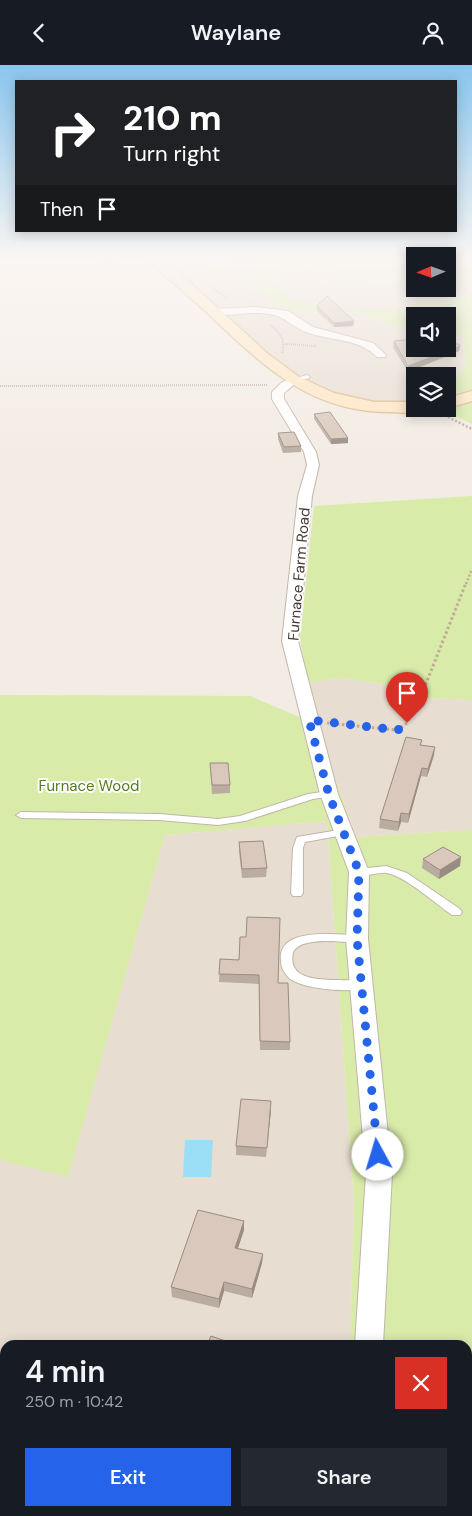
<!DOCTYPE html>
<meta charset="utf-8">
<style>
:root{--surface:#171b24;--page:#242831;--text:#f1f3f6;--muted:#9ea1a6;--accent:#2563eb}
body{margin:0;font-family:"DM Sans",sans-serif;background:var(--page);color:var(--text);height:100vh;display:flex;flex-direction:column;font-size:19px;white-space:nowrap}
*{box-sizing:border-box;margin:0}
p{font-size:16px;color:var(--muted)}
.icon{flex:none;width:28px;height:28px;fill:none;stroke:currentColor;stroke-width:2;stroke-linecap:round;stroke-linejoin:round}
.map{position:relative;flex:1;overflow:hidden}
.side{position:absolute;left:0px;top:1275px;width:472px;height:176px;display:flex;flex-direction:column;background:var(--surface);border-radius:15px 15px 0 0;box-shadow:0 2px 12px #0003}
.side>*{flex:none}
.top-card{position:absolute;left:15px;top:15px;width:442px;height:152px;border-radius:0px;box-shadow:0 2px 12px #0003;background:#202124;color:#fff;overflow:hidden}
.needle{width:32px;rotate:268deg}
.buttons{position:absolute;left:406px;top:182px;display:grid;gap:10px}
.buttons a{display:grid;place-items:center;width:50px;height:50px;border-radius:0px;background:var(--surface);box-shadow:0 2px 12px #0003;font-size:25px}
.pin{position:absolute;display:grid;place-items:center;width:42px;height:42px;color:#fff;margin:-51px -21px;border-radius:50% 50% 50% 0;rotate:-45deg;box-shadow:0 0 5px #0007}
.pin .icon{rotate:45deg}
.me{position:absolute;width:55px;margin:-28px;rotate:354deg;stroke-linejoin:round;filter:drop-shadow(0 0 4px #0008)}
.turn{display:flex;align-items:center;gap:18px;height:105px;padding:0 25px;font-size:22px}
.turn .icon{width:65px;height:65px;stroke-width:2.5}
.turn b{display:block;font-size:35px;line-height:42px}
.then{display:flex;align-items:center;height:48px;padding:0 25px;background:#0003;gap:10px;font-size:19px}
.round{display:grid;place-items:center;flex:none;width:52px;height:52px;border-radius:0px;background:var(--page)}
.summary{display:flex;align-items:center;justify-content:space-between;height:85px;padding:0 25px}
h1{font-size:30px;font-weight:600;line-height:38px}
.action{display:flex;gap:10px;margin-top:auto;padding:10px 25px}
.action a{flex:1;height:58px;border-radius:0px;background:var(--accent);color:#fff;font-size:20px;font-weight:600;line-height:58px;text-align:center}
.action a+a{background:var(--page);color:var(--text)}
header{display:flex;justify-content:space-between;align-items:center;height:65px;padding:0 25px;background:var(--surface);font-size:22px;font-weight:600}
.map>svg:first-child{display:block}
.residential{fill:#e8ddd1}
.green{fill:#d8eba9}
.water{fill:#9adff6}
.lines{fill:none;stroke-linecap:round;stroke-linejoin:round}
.lane-casing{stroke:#c2b5a9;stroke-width:2}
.street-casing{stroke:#c2b5a9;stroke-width:2}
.secondary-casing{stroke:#dbbb91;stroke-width:3}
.path-far2{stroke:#c2ab96;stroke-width:2;stroke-dasharray:1 1;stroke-linecap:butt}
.path-far1{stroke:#c2ab96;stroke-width:2.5;stroke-dasharray:2 2;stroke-linecap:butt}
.path{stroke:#c2ab96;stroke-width:3;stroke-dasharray:2.5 2.5;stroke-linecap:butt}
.lane{fill:#fff;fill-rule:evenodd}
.street{fill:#fff;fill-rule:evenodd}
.secondary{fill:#ffe6c2;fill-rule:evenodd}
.wall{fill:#bbaca1}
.shaded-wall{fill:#988c83}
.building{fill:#d9c8bb;stroke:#988c83}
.route{stroke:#2563eb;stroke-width:9;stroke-dasharray:0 16.2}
.labels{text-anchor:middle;stroke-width:4;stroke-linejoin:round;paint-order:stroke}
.street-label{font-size:15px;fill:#463b33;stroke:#fff}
.park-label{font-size:15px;fill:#537c22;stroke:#fff}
</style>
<header><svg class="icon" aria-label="back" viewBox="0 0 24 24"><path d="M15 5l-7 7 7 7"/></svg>Waylane<svg class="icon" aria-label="person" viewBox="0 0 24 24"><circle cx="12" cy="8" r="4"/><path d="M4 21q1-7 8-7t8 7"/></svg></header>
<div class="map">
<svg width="472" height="1451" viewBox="0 0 472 1451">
<rect width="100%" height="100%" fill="#f3ece4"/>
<g class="residential">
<polygon points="156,194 357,194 357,196 296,196 293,200 334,203 346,212 310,216 415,215 415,224 471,222 472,231 418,236 406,244 365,245 323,240 363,248 393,261 415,266 415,284 448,284 448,270 463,270 466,299 448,326 448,311 415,311 415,342 374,342 293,315"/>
<polygon points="340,613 409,623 429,633 472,635 472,765 356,772 316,659 308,618"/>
<polygon points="327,756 354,1138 350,1280 5,1280 5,1446 347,1446 346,1451 0,1451 0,1095 68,1111 165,770"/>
</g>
<g class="green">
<path d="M292,194l91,2 2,-2h18l7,9h5v12l-114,1 44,-5c-17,-12 -43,-12 -64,-10l7,11 -16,1 19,22 74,10 41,-1 12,-8 54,-5v128l-31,-15h7v-18l18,-27 -3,-29h-15v-19h-33v15l-22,-5 -30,-13 -41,-8 -21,6 -27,-8 -30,-27 -39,-6 -29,-1 47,-1 1,-3h-16z"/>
<polygon points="472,201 472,224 448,223 448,202"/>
<polygon points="472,431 472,635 429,633 409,623 340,613 308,618 300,574 314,441"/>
<polygon points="0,630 250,631 316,659 356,772 472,765 472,1451 346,1451 347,1446 468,1446 468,1280 350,1280 354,1138 327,756 165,770 68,1112 0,1095"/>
</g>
<polygon class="water" points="185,1075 213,1075 211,1112 183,1112"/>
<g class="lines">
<defs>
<g id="lane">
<polygon points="307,310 310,312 309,313 293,317 290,315"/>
<polygon points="329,726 334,729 333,731 313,734 245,756 218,760 159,755 21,753 16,750 21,747 159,749 218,754 240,751 308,729"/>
<polygon points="345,764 350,767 349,769 305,777 303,783 303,828 301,831 293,831 291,828 293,783 297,772"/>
<path d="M386,801l21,7 53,36 2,3 -2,3h-8c-17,-12 -46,-38 -65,-42 -10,-2 -26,7 -33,-1l5,-3z"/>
<path d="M328,869l29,1 4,1 2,3 -2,3 -4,1c-16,-1 -55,-7 -64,9 -8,38 51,24 71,30l2,3 -2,3c-16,5 -62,1 -75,-10 -5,-5 -8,-11 -8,-17 -3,-26 29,-27 47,-27z"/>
</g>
<g id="street">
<path d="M256,242l32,4 25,16 60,16 13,12 -1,2h-8c-18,-19 -47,-16 -71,-25 -24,-10 -20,-19 -52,-19 -10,0 -39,5 -45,-1l5,-3z"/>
<polygon points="293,312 299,315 284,328 284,334 316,387 319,400 312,431 298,576 338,729 369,807 368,874 392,1109 383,1280 355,1280 366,1109 346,874 349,807 320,729 282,576 298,431 307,400 304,387 272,334 272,327 281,318"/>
<rect x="343" y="1446" width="32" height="5"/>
</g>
<g id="secondary">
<path d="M150,194h14l104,95 31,23 35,16 40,9h41v7h7c-8,6 -23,3 -33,3 -83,0 -130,-51 -186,-103 -17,-16 -38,-31 -53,-50z"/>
<polygon points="472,326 472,336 448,343 448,333"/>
</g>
</defs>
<use href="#lane" class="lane-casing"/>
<use href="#street" class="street-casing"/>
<use href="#secondary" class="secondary-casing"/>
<g class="path-far2">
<polyline points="211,222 228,234"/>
<path d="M270,260c10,7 16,16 12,29"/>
<polyline points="285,279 316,281"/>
<polyline points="0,321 267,320"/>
</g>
<g class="path-far1">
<polyline points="429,344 442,350"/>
<polyline points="448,352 472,364"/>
<polyline points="466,519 472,504"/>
</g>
<polyline class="path" points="327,658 397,665 407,658 427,616 466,518"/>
<use href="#lane" class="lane"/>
<use href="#street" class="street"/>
<use href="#secondary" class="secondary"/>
</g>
<g class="wall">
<polygon points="317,241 354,256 353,261 334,262 317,246"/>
<polygon points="394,276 415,284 460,281 459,286 408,307 393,282"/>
<polygon points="314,349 348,373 348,378 331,379 314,354"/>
<polygon points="278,368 301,381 301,387 283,388 278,374"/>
<polygon points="422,675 421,680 434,690 427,712 421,711 408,758 401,757 398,766 379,763 380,754"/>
<polygon points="210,698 230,720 230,728 212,729"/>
<polygon points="239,777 267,803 266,812 242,813 239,786"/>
<polygon points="423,794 460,801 439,814 422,803"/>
<polygon points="220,894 278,918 290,977 290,985 260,985 259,919 219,917"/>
<polygon points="271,1045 266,1092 236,1090 236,1081"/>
<polygon points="244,1156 244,1165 238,1183 263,1189 262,1198 252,1233 224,1226 219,1243 172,1232 171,1222"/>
<polygon points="5,1301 5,1362 0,1360 0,1302 3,1303"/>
</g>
<g class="shaded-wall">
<polygon points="103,194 125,194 125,195 103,197"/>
<polygon points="354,256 353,261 334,262 334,258"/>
<polygon points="460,281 459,286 408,307 408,301"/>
<polygon points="348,373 348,378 331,379 331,374"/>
<polygon points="435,682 434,690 427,712 428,704"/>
<polygon points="422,703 421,711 408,758 409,749"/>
<polygon points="401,748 401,757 398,766 399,757"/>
<polygon points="461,792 460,801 439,814 440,805"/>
<polygon points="271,1036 271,1045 266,1092 267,1083"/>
<polygon points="244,1156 244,1165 235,1192 235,1183"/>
<polygon points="263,1189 262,1198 252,1233 252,1224"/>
<polygon points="224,1217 224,1226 219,1243 219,1234"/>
</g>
<g class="building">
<polygon points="327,231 354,256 334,258 317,241"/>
<polygon points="415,274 415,284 448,284 448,279 459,279 460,281 408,301 394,276"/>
<polygon points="330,347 348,373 331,374 314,349"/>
<polygon points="294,367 301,381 284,382 278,368"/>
<polygon points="406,672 422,675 420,680 435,682 428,704 422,703 409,749 401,748 399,757 380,754"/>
<polygon points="210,698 228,698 230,720 212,720"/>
<polygon points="263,776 267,803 242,804 239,777"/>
<polygon points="443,782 461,792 440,805 423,794"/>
<polygon points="247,852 280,853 278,918 288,918 290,977 260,976 259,910 219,909 220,894 239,895 240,872 246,872"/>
<polygon points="241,1034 271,1036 267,1083 236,1081"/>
<polygon points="198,1145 244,1156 235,1183 263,1189 252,1224 224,1217 219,1234 171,1222"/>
<polygon points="211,1271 237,1280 207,1280"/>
<polygon points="5,1301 5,1354 0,1352 0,1302 3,1303"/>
</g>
<linearGradient id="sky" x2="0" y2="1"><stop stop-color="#89c5ee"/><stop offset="0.49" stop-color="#faf6f3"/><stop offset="1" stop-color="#faf6f3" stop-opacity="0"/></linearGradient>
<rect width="472" height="398" fill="url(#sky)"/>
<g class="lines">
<polyline class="route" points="378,1090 357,874 359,807 329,730 309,655 398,665 407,658"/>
</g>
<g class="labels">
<g class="street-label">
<text transform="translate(299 509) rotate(-85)" y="5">Furnace Farm Road</text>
</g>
<g class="park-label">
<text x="89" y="726">Furnace Wood</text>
</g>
</g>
</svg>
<div class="buttons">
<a><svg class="needle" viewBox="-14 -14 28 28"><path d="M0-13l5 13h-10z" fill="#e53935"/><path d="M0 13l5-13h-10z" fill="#9ea1a6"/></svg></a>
<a><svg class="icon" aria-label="sound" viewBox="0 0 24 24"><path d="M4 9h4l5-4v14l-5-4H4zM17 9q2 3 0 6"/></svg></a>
<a><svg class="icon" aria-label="layers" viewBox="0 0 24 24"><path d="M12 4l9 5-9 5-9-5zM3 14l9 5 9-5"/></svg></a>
</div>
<div class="pin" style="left:407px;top:658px;background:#d93025"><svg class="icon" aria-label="arrive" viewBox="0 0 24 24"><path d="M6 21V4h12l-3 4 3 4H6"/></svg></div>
<svg class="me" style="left:378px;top:1090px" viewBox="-20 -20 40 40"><circle r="19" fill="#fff"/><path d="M0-13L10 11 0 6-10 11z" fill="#2563eb"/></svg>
<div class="top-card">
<div class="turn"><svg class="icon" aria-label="right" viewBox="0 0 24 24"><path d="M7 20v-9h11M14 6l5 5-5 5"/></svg><div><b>210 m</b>Turn right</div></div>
<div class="then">Then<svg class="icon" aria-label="arrive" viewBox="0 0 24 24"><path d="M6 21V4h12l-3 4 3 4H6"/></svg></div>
</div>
<section class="side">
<div class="summary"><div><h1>4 min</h1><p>250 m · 10:42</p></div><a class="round" style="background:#d93025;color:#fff"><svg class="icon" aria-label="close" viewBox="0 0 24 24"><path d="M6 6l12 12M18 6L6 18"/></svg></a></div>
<div class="action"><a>Exit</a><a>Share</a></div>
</section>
</div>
